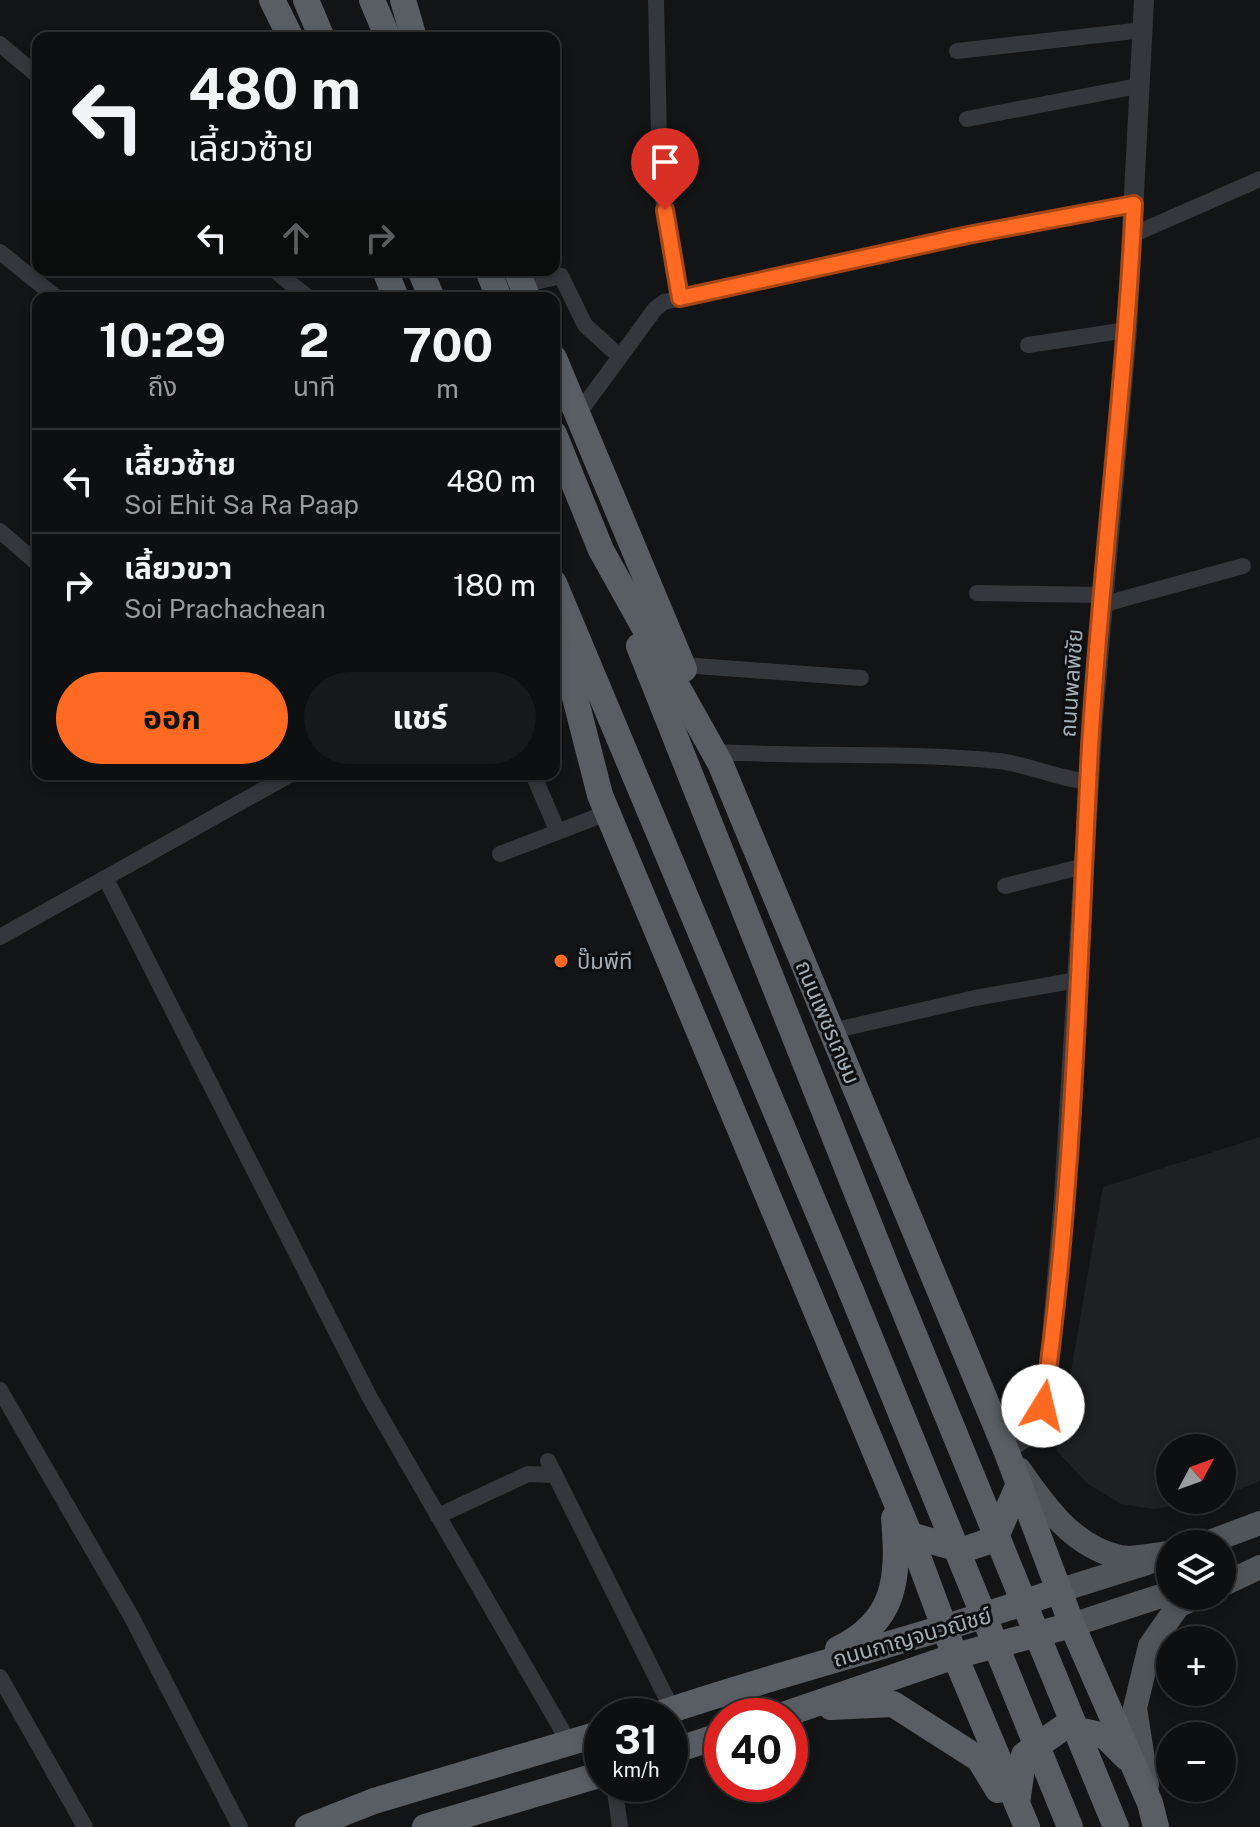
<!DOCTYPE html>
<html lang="th">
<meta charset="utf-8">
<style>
:root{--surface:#0e0f10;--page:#171819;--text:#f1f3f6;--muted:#9b9c9f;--line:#2e2f30;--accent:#ff6a22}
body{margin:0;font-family:"Public Sans","Noto Sans Thai",sans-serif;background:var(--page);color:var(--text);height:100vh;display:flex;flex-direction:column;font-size:30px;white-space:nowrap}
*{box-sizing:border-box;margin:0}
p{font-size:26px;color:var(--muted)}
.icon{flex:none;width:44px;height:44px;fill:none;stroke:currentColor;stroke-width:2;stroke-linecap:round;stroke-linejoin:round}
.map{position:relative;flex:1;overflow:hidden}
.panel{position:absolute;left:32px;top:292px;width:528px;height:488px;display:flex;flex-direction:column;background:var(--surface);border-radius:16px;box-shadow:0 4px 12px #0003,0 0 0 2px var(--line)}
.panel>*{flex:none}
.hud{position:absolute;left:32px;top:32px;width:528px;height:244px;border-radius:16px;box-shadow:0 4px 12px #0003,0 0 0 2px var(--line);background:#0e0f10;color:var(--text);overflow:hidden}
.needle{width:52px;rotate:49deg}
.buttons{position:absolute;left:1156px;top:1434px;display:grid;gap:16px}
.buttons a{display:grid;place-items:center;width:80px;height:80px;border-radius:50%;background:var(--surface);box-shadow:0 4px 12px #0003,0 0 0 2px var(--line);font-size:40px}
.speed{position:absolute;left:584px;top:1698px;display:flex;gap:16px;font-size:40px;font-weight:700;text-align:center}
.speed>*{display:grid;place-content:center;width:104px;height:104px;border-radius:50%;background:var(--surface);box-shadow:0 4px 12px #0003,0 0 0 2px var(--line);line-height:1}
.speed small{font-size:20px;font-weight:400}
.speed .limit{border:12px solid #d22;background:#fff;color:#111}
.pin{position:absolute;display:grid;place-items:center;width:68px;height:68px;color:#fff;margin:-82px -34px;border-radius:50% 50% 50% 0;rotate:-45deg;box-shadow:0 0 8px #0007}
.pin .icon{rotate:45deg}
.me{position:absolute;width:88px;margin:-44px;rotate:9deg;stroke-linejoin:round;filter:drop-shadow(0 0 6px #0008)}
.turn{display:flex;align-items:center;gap:28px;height:168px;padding:0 24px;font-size:36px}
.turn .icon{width:104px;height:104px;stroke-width:2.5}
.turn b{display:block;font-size:56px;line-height:68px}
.lanes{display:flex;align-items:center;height:76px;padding:0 24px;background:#0003;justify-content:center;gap:40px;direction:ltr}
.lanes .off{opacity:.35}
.eta{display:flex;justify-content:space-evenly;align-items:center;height:136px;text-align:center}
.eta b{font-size:48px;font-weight:700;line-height:56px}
.cta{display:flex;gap:16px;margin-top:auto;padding:16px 24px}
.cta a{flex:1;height:92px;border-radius:48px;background:var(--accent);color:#111;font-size:32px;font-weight:700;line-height:92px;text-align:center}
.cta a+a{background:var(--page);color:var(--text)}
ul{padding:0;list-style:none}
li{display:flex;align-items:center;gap:24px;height:104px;padding:0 24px;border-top:2px solid var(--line)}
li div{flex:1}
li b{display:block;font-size:30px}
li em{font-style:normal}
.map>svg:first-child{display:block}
.built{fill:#1f2022}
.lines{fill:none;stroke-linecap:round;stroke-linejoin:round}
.minor{stroke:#34373b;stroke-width:16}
.tertiary{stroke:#34373b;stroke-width:20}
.primary{stroke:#50555a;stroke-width:24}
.trunk{stroke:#585e63;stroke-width:26}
.trunk-bridge{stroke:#585e63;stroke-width:26}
.route-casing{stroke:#a64516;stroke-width:20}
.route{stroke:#ff6a22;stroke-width:14}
.poi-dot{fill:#ff6a22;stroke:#0e0f10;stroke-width:3}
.labels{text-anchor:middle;stroke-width:6;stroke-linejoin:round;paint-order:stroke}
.street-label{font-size:22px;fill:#a4b0b7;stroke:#0e0f10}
.poi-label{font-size:22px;fill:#a4b0b7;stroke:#0e0f10;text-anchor:start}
</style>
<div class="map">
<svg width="1260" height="1827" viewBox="0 0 1260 1827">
<rect width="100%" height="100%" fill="#131415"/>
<polygon class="built" points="1260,1137 1260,1481 1222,1497 1222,1448 1170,1448 1170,1500 1213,1500 1153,1509 1121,1504 1088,1484 1057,1451 1103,1187"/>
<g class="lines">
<g class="minor">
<polyline points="656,0 660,181 680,298"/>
<polyline points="0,44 38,76"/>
<polyline points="957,51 1143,30"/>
<polyline points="967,119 1138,86"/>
<polyline points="1132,235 1260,179"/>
<polyline points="0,252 57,298"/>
<polyline points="274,270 309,298"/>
<polyline points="522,285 561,276 585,325 619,356"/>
<polyline points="1028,345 1127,330"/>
<polyline points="578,414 655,309 664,302 968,235 1134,204"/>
<polyline points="0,531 38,564"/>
<polyline points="977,593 1102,595"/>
<polyline points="1101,605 1243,566"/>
<polyline points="682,665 861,678"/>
<path d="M717,752c94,5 188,0 282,9 32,4 61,19 89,20"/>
<polyline points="533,774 557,830"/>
<polyline points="500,854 607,813"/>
<polyline points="106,879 370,1398 570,1744"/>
<polyline points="1005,886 1084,866"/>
<polyline points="0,937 291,774"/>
<polyline points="832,1031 975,998 1077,980"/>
<polyline points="0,1390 131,1616 240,1827"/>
<polyline points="548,1461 672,1709"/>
<polyline points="438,1516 528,1474 555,1475"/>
<polyline points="0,1677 85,1827"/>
<polyline points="614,1784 620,1827"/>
</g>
<polyline class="tertiary" points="1006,1450 1026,1437 1043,1406 1051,1350 1064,1197 1093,717 1127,330 1144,0"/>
<g class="primary">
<path d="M1019,1469c25,36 54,78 101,88 15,3 35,-3 50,-4"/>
<polyline points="1204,1544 1260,1523"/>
<polyline points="1222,1585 1260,1567"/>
<polyline points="1058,1591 1147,1563"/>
<polyline points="1072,1625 1170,1593"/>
<polyline points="1147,1785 1135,1708 1150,1646 1178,1606 1199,1596"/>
</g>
<g class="trunk">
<polyline points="272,0 291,38"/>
<polyline points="306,0 322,38"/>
<polyline points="372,0 388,38"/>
<polyline points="403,0 414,38"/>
<polyline points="385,270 396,298"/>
<polyline points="420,270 432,298"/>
<polyline points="488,270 499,298"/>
<polyline points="516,270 528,298"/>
<polyline points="554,358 684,669"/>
<polyline points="554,434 601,550 720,763 1006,1450 1072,1625 1150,1803 1156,1827"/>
<polyline points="554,583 851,1291"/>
<polyline points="554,615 600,795 910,1535 955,1656 1027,1827"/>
<polyline points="639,646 890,1276"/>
<polyline points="910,1535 963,1550 995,1539 1019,1484"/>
<path d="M838,1649c59,-28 61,-72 56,-131"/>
<polyline points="831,1707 893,1704 979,1759 998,1790"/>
<path d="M653,1716c134,-46 271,-78 405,-125"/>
<polyline points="780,1716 955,1656 1072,1625"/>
<polyline points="670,1752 722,1735"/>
<polyline points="1017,1803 1024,1755 1064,1727 1105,1736 1126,1757"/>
<polyline points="308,1827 374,1801 602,1733"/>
<polyline points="425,1827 602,1774"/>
</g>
<g class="trunk-bridge">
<polyline points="890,1276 1116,1827"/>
<polyline points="851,1291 1070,1827"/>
</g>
</g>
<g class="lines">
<defs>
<path id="route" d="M665,210l15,88 288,-63 166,-31c-9,181 -33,362 -44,543 -12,219 -15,442 -47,659"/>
</defs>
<use href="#route" class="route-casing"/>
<use href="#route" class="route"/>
</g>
<circle class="poi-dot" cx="561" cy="961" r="8"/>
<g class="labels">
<g class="street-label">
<text transform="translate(1071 683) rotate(-86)" y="8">ถนนพลพิชัย</text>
<text transform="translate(828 1022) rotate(67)" y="8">ถนนเพชรเกษม</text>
<text transform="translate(912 1637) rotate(-16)" y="8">ถนนกาญจนวณิชย์</text>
</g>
<g class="poi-label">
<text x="577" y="969">ปั๊มพีที</text>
</g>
</g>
</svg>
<div class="buttons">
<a><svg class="needle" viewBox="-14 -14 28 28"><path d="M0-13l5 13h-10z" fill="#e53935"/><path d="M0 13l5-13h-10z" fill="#9b9c9f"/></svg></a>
<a><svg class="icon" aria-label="layers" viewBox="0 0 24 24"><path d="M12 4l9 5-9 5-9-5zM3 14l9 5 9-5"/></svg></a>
<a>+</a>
<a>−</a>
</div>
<div class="speed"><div>31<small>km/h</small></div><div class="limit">40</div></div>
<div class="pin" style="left:665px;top:210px;background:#d93025"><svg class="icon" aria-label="arrive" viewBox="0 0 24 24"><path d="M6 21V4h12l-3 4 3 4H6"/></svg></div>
<svg class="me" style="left:1043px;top:1406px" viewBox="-20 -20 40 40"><circle r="19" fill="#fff"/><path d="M0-13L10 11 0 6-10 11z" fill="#ff6a22"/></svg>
<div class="hud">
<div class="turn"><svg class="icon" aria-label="left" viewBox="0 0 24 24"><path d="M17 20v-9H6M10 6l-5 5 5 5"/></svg><div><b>480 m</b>เลี้ยวซ้าย</div></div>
<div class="lanes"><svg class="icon" aria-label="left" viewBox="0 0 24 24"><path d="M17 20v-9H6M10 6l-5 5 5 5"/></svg><svg class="icon off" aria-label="ahead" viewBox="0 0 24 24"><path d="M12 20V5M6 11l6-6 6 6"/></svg><svg class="icon off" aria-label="right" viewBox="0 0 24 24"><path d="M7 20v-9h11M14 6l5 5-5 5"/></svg></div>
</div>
<section class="panel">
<div class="eta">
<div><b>10:29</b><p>ถึง</p></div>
<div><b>2</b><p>นาที</p></div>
<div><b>700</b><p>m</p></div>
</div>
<ul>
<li><svg class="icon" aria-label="left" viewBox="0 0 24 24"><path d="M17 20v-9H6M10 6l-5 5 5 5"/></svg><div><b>เลี้ยวซ้าย</b><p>Soi Ehit Sa Ra Paap</p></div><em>480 m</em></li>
<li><svg class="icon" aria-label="right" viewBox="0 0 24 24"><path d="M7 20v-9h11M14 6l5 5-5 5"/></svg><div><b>เลี้ยวขวา</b><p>Soi Prachachean</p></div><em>180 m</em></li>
</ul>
<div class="cta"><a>ออก</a><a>แชร์</a></div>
</section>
</div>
